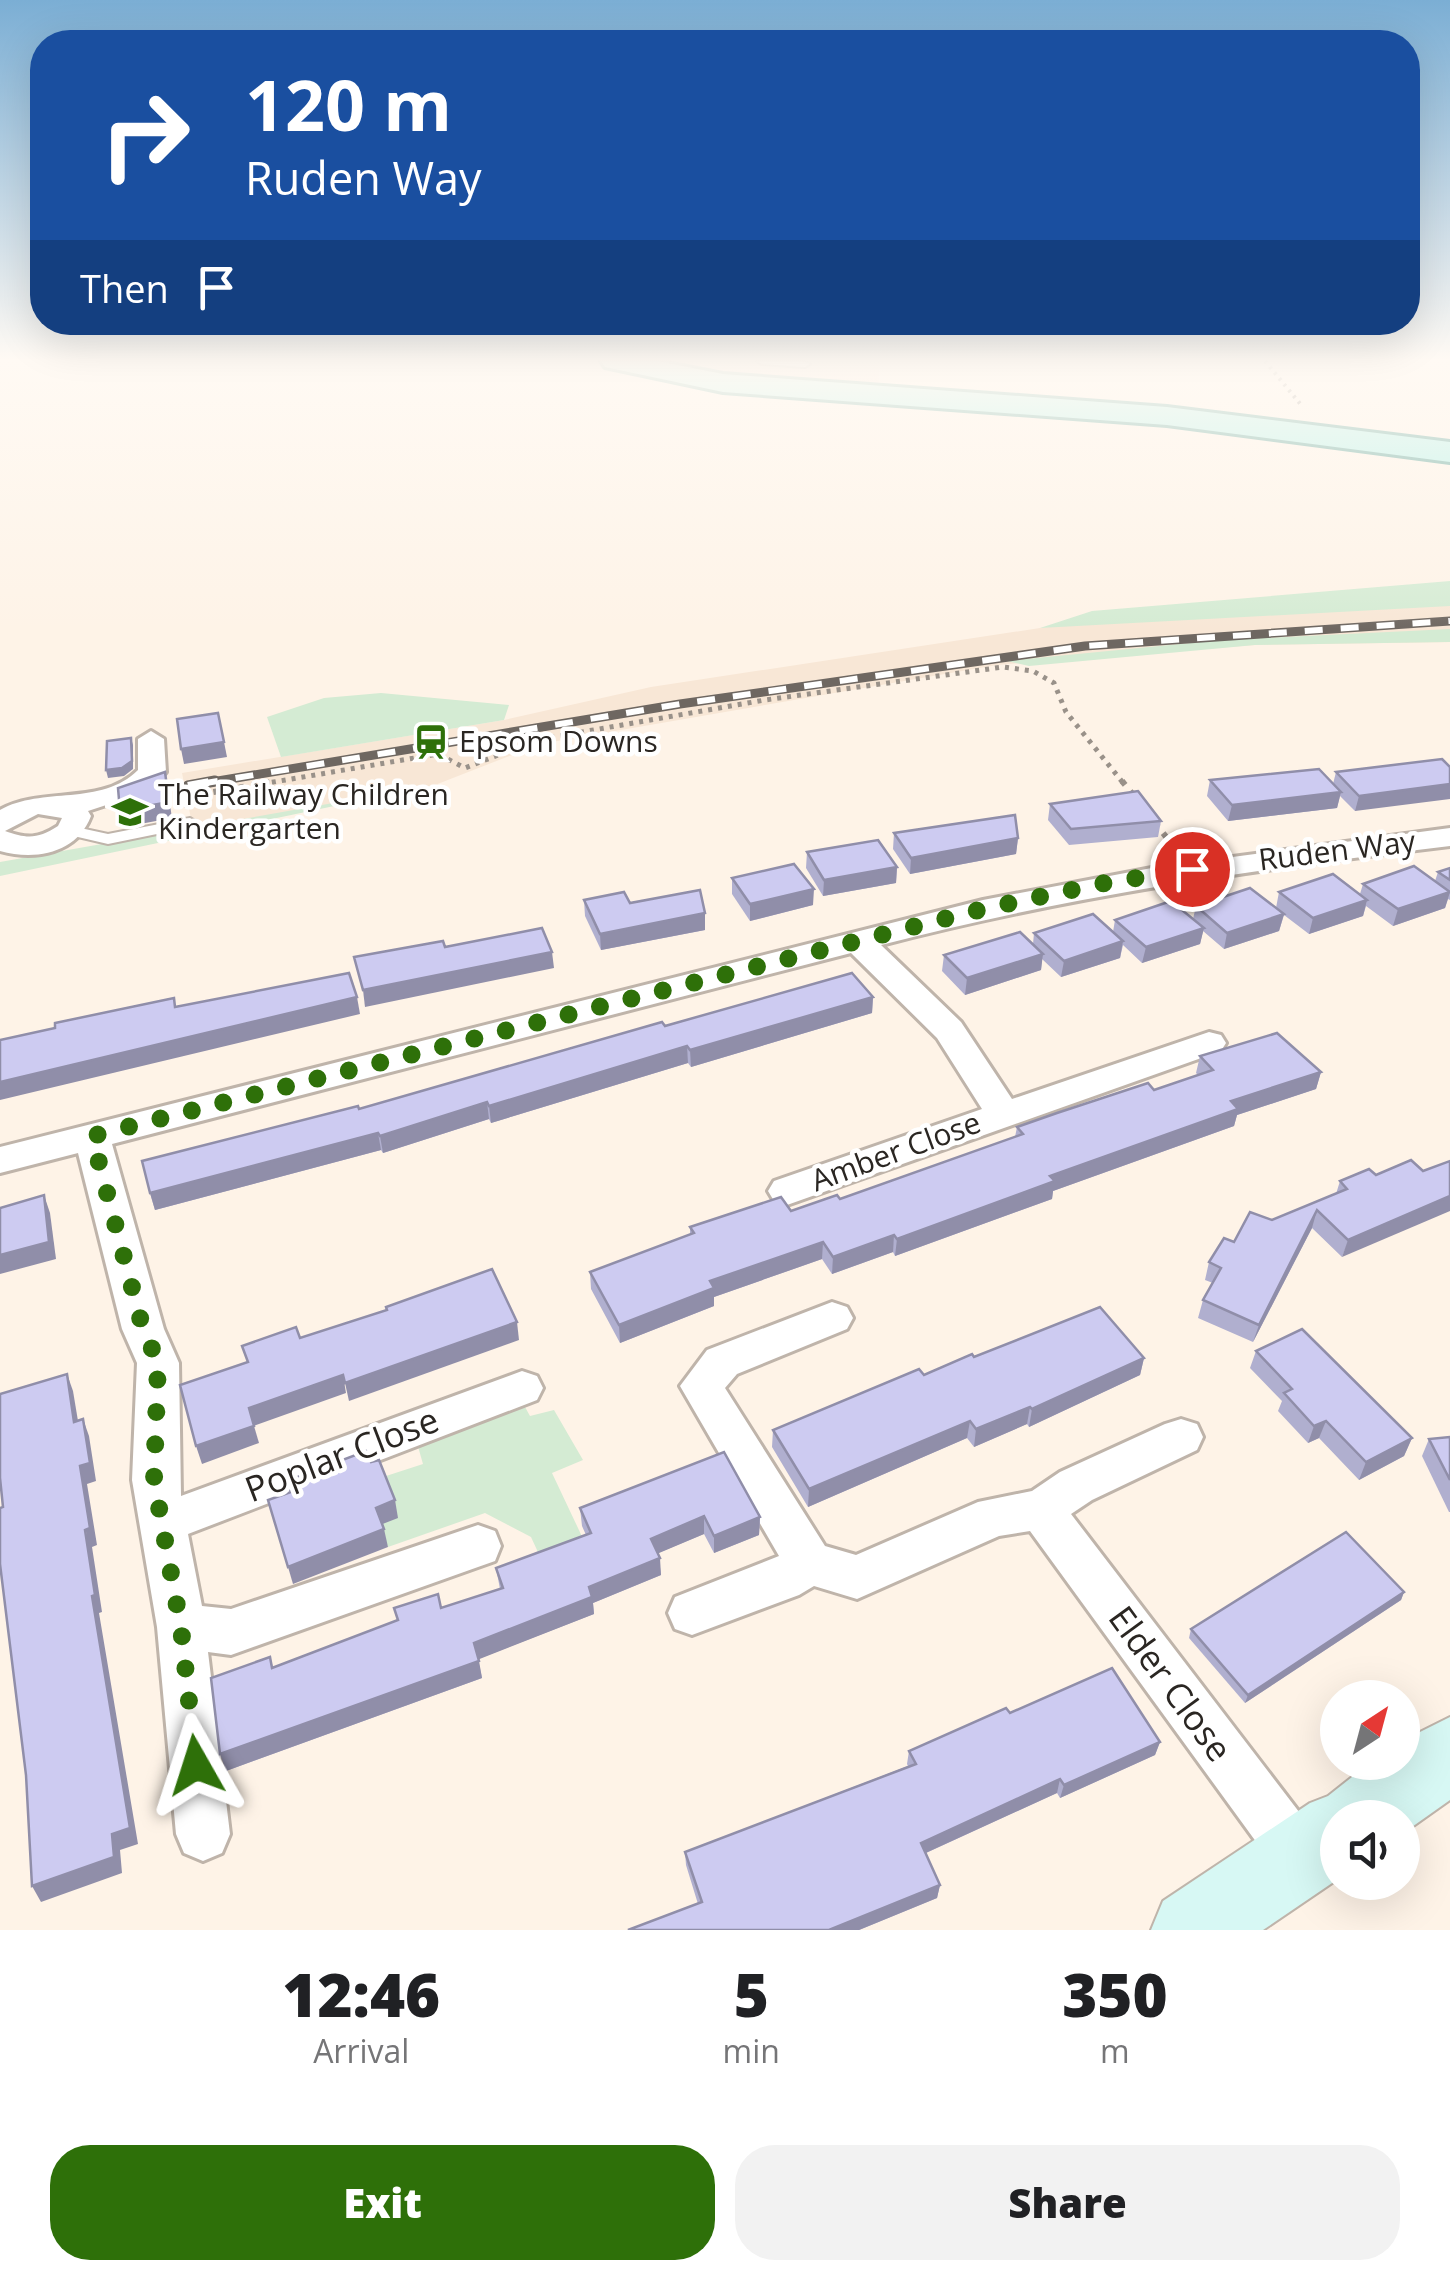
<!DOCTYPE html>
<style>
:root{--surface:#fff;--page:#f2f2f2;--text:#202124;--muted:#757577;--accent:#2e7009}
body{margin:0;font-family:"Open Sans",sans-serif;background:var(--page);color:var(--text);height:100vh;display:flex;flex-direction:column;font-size:38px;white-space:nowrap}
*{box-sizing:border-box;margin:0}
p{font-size:32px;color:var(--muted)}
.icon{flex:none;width:55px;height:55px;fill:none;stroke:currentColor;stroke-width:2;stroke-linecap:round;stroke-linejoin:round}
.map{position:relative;height:1930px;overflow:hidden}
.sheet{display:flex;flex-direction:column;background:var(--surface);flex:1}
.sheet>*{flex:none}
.top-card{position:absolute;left:30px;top:30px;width:1390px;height:305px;border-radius:40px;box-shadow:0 10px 40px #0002;background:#1a4fa0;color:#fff;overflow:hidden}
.needle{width:65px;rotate:36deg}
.buttons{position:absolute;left:1320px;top:1680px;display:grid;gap:20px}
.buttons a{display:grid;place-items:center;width:100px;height:100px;border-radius:50%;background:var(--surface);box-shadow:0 10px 40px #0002;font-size:50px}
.pin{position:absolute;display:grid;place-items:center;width:85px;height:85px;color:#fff;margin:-42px;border:5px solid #fff;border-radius:50%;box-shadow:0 2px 10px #0007}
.me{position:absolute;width:110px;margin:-55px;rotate:354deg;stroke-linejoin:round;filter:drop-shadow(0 0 8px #0008)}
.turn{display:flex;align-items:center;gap:35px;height:210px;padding:0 50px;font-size:45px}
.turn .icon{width:130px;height:130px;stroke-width:2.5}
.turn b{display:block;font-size:70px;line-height:85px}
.then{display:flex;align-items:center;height:95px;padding:0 50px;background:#0003;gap:20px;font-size:38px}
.eta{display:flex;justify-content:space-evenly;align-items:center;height:170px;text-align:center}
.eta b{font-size:60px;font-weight:800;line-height:70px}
.cta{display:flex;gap:20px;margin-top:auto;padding:20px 50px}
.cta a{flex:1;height:115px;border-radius:40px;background:var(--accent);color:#fff;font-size:40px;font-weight:800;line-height:115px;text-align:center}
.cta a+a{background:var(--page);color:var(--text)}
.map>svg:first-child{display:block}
.built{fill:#f8e7d6}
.industrial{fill:#fbe7d8}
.green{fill:#d4ebd3}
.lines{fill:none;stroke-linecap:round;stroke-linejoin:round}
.lane-casing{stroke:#bfb4aa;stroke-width:4}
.street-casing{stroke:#bfb4aa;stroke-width:6}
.secondary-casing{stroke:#bfb4aa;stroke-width:4}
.primary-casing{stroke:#5fa59a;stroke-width:6}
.path-far2{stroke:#999189;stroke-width:4;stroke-dasharray:2.5 5;stroke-linecap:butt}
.path-far1{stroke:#999189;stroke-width:5;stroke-dasharray:4 6;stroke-linecap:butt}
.path{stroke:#999189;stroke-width:6;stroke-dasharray:5 8;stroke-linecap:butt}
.lane{fill:#fff;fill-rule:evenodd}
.street{fill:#fff;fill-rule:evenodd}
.secondary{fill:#d7f8f4;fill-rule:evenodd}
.primary{fill:#b0f2e9;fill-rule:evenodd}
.rail-far1-casing{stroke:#6e6761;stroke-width:9}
.rail-casing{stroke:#6e6761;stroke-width:11}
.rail-far1{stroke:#fff;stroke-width:6;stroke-dasharray:18;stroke-linecap:butt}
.rail{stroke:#fff;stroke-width:8;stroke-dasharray:21;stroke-linecap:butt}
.wall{fill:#b0afcf}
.shaded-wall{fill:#908ea9}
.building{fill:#cdcbf1;stroke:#908ea9;stroke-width:2.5}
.route{stroke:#2e7009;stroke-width:18;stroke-dasharray:0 32.4}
.labels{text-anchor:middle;stroke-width:9;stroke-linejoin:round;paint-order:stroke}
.poi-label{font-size:30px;fill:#2a2622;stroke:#fff;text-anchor:start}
.street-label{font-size:30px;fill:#2a2622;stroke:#fff}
.near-street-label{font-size:35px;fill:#2a2622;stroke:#fff}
</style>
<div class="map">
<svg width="1450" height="1930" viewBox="0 0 1450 1930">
<rect width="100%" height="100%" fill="#fef3e7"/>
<polygon class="built" points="1450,588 1450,642 1255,645 997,665 540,744 435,785 193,829 182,773 504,720 651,687 1040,628"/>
<polygon class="industrial" points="632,361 880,361 878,389 736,379"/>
<g class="green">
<polygon points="1450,581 1450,606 1040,628 1092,611"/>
<polygon points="1450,629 1450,642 1255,645 1029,666 1007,661 1221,640"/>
<polygon points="381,693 509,705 504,720 281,757 267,717 324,698"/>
<polygon points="435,785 0,876 0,862"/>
<polygon points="512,1403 525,1407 530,1416 554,1410 583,1460 552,1473 586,1545 543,1563 531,1537 485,1513 388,1547 380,1525 383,1477 423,1464 415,1436"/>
</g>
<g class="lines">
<defs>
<g id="lane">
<polygon points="757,361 801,361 810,364 805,367 762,364"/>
<polygon points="190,818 198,823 196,826 108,844 65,834 63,831 71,826 108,834"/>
</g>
<g id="street">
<path d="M151,731l13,8 2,33 -17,19 -61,20 3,5c-14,37 -55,45 -91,35v-41c42,-24 101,-3 138,-40v-31zM38,814l24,4 -4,8c-20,13 -31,13 -53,5z"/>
<path d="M1450,828v18c-192,23 -382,50 -569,99l80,77 51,77 197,-67 12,3 5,8 -5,8 -434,154 -13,-4 -6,-10 6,-10 208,-72 -45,-71 -86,-85 -739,191 52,185 15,34 2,133 341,-125 15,5 6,12 -6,12 -349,134 14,72 29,3 247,-84 17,6 6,15 -6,15 -17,6 -247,88 -23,-3 22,182 -8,19 -19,8 -19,-8 -8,-19 -19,-207 -25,-147 5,-117 -15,-34 -44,-176 -78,20v-26l983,-247 174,-33z"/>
<polygon points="832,1302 847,1307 853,1318 847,1329 737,1374 725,1388 825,1546 856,1555 978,1502 1032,1491 1060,1472 1165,1424 1181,1419 1197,1424 1203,1437 1197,1450 1092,1500 1071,1514 1319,1838 1327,1857 1319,1876 1300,1884 1281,1876 1030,1531 999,1536 857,1599 814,1586 799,1595 692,1635 675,1629 668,1613 675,1597 779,1556 680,1386 707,1350"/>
</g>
<polygon id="secondary" points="1450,1717 1450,1800 1402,1834 1402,1818 1338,1818 1338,1879 1263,1930 1151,1930 1163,1901 1310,1803 1328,1796 1371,1762 1402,1762 1402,1741"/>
<polygon id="primary" points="601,361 657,361 723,374 1167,407 1450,442 1450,462 1167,425 723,392 605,367"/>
</defs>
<use href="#lane" class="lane-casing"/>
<use href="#street" class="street-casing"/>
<use href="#secondary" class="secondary-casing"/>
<use href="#primary" class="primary-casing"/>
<polyline class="path-far2" points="1265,361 1302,406"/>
<polyline class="path-far1" points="262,784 438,754 465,768 536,740 765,700 1003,667 1033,671 1054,683 1066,712 1124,784"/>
<g class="path">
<polyline points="1122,781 1135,797"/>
<polyline points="187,807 185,797 277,781"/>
<polyline points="1155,823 1175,848"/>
</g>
<use href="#lane" class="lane"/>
<use href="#street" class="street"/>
<use href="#secondary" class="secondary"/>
<use href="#primary" class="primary"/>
<defs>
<polyline id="rail-far1" points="200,784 680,704 1085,646 1450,621"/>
<polyline id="rail" points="188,786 215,781"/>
</defs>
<use href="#rail-far1" class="rail-far1-casing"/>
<use href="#rail" class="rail-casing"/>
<use href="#rail-far1" class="rail-far1"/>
<use href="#rail" class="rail"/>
</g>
<g class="wall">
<polygon points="1442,759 1355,811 1340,796 1337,808 1228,821 1207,796 1210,780 1333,784 1336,772"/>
<polygon points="1050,804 1161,821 1158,837 1069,845 1048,820"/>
<polygon points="894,833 1018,838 1016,854 910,874 893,849"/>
<polygon points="807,852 897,867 896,883 823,896 806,868"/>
<polygon points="1450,868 1450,900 1448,899 1445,908 1393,926 1366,906 1363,916 1309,934 1284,915 1279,931 1224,949 1203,931 1200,944 1142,963 1123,945 1120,958 1061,977 1042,959 1041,970 965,995 942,971 944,955 1033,944 1034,933 1113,932 1115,920 1193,919 1196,906 1276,908 1279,892 1360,894 1363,884 1435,881 1438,872"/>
<polygon points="732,878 813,905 750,921 732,894"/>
<polygon points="584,900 630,903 705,930 601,950 585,916"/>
<polygon points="873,997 872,1013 691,1067 688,1063 491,1123 489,1119 383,1153 381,1150 155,1210 150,1193 359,1109 665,1026"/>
<polygon points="1200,1056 1321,1072 1316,1089 1237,1115 1234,1126 1053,1191 1052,1199 895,1256 893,1252 832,1274 822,1259 714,1297 714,1306 620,1343 591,1289 590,1272 690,1235 690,1227 791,1211 840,1199 1015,1137 1017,1127 1154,1090 1198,1075 1196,1073"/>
<polygon points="1376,1175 1342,1257 1312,1228 1253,1342 1198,1318 1203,1300 1213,1283 1205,1280 1209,1262 1234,1242 1272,1220 1336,1194 1340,1181"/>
<polygon points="1256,1351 1412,1438 1404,1456 1359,1480 1319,1438 1308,1443 1278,1411 1282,1401 1250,1368"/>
<polygon points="974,1357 1144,1358 1140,1375 1029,1427 1027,1424 974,1447 967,1438 808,1507 772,1447 773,1430"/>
<polygon points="1450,1437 1450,1512 1449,1512 1422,1456 1429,1439"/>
<polygon points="580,1508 760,1517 759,1535 714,1553 704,1534 658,1553 661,1575 593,1603 594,1614 478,1659 482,1678 226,1771 270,1657 273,1667 441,1608 500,1589 496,1568 586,1535 582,1526"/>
<polygon points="1404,1592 1401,1600 1245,1703 1189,1638 1191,1629"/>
<polygon points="1010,1713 1160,1742 1155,1755 1060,1798 1057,1793 926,1853 940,1885 937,1898 859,1930 628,1930 698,1904 686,1865 685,1852 908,1766 907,1764 909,1751"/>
</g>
<g class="shaded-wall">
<polygon points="131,738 133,745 133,769 124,776 108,778 106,770"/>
<polygon points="224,742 227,757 184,764 181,749"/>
<polygon points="165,772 172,818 124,827 120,811"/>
<polygon points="1450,784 1450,799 1355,811 1359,796"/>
<polygon points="1341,792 1337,808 1228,821 1232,805"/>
<polygon points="1018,838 1016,854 910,874 911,858"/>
<polygon points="897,867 896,883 823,896 824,880"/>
<polygon points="814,889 813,905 750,921 750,904"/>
<polygon points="1450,892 1445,908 1393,926 1398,909"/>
<polygon points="1367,900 1363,916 1309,934 1313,918"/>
<polygon points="705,913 705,930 601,950 600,934"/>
<polygon points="1284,914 1279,931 1224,949 1227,933"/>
<polygon points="1204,928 1200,944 1142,963 1146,947"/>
<polygon points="1123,941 1120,958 1061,977 1064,961"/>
<polygon points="552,952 554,968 365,1007 363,990"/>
<polygon points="1043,954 1041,970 965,995 967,978"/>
<polygon points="357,997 360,1014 0,1100 0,1082"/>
<polygon points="873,997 872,1013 691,1067 690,1050"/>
<polygon points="687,1046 688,1063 491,1123 489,1106"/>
<polygon points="1321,1072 1316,1089 1237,1115 1234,1126 1053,1191 1052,1199 895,1256 897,1239 1231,1101"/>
<polygon points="487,1102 489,1119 383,1153 380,1136"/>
<polygon points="378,1133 381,1150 155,1210 150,1193"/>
<polygon points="44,1195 50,1213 56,1259 0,1274 0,1255"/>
<polygon points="1450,1196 1450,1211 1342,1257 1348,1240"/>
<polygon points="1317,1210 1312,1228 1253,1342 1259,1325"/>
<polygon points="894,1235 893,1252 832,1274 833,1257"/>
<polygon points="823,1242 822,1259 714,1297 714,1306 620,1343 619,1325 710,1281"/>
<polygon points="517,1322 519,1340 349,1401 345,1383"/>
<polygon points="1144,1358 1140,1375 1029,1427 1032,1409"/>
<polygon points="67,1374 73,1391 81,1439 74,1422"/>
<polygon points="343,1375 346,1393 253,1426 249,1408"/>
<polygon points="1030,1407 1027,1424 974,1447 976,1429"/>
<polygon points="83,1419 89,1436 96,1481 87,1484 97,1545 92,1547 102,1612 99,1613 138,1844 120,1850 122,1873 41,1902 32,1886 92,1596 80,1466"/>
<polygon points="970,1421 967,1438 808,1507 809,1489"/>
<polygon points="1326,1421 1319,1438 1308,1443 1314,1426"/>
<polygon points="254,1426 259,1443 202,1464 196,1446"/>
<polygon points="1412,1438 1404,1456 1359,1480 1366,1462"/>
<polygon points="395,1500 398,1518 380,1525 376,1508"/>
<polygon points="704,1516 704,1534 652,1556 651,1539"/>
<polygon points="760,1517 759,1535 714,1553 714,1536"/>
<polygon points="384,1529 388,1547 293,1584 288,1567"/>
<polygon points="660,1558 661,1575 593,1603 594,1614 477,1660 474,1643 589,1587"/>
<polygon points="1404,1592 1401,1600 1245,1703 1248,1695"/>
<polygon points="479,1661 482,1678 226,1771 220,1754"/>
<polygon points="1160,1742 1155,1755 1060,1798 1064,1785"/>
<polygon points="1060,1779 1057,1793 919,1856 921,1843"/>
<polygon points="940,1885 937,1898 859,1930 829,1930"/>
</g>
<g class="building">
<polygon points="218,713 224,742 181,749 177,719"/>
<polygon points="131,738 132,761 122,768 106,770 107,741"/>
<polygon points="1442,759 1450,767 1450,784 1359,796 1336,772"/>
<polygon points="1319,769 1341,792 1232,805 1210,780"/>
<polygon points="165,772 169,802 120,811 118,788"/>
<polygon points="1138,791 1161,821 1071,829 1050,804"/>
<polygon points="1015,815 1018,838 911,858 894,833"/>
<polygon points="878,840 897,867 824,880 807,852"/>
<polygon points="794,864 814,889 750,904 732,878"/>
<polygon points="1414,866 1450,892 1398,909 1363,884"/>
<polygon points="1450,868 1450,880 1438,872"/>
<polygon points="1333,874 1367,900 1313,918 1279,892"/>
<polygon points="1250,888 1284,914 1227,933 1196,906"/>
<polygon points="700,890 705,913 600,934 584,900 624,892 630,903"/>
<polygon points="1171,901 1204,928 1146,947 1115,920"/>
<polygon points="1093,914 1123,941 1064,961 1034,933"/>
<polygon points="542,928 552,952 363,990 354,957 443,941 445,947"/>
<polygon points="1020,932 1043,954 967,978 944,955"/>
<polygon points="349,973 357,997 0,1082 0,1040 55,1028 55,1023 174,998 175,1007"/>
<polygon points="852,973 873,997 690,1050 687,1046 489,1106 487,1102 380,1136 378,1133 150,1193 142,1161 358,1106 359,1109 662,1022 665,1026"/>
<polygon points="1277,1033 1321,1072 1231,1101 1238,1109 1050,1176 1055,1181 897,1239 894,1235 833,1257 823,1242 710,1281 714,1288 619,1325 590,1272 694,1233 690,1227 781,1197 791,1211 837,1195 840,1199 1023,1134 1017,1127 1057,1113 1148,1083 1154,1090 1213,1070 1200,1056"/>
<polygon points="1411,1160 1423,1171 1450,1161 1450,1196 1348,1240 1317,1210 1259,1325 1203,1300 1221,1268 1209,1262 1224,1238 1234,1242 1250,1212 1272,1220 1347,1189 1340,1181 1369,1169 1376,1175"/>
<polygon points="44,1195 49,1242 0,1255 0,1208"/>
<polygon points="492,1269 517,1322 345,1383 343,1375 249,1408 254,1426 196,1446 180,1385 248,1362 242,1346 296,1327 300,1338 387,1310 386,1307"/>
<polygon points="1100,1307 1144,1358 1032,1409 1030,1407 976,1429 970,1421 809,1489 773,1430 919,1369 924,1375 972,1354 974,1357"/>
<polygon points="1302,1329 1412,1438 1366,1462 1326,1421 1314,1426 1284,1393 1292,1389 1256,1351"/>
<polygon points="67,1374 74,1422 83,1419 90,1463 80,1466 90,1528 85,1530 95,1595 92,1596 130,1828 112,1834 114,1857 32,1886 26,1775 0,1564 0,1508 3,1507 0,1478 0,1394"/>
<polygon points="1450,1437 1450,1480 1429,1439"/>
<polygon points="366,1451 371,1462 379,1460 395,1500 376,1508 384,1529 288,1567 268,1500 291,1492 287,1481"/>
<polygon points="724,1452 760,1517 714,1536 704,1516 651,1539 660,1558 589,1587 592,1597 474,1643 479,1661 220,1754 211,1678 270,1657 272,1668 398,1620 394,1608 438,1594 441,1608 503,1588 496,1568 591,1533 580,1508"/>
<polygon points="1346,1532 1404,1592 1248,1695 1191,1629"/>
<polygon points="1112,1668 1160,1742 1064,1785 1060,1779 921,1843 940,1885 829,1930 628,1930 702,1902 685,1852 916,1764 909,1751 1006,1708 1010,1713"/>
</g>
<linearGradient id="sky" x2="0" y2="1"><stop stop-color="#7baed4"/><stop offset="0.57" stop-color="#fffaf4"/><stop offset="1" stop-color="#fffaf4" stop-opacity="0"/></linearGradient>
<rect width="1450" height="631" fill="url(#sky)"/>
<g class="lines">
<polyline class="route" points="196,1765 181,1628 154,1480 158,1362 143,1329 92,1136 983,909 1099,884 1192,869"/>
</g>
<defs>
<symbol id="station-bare" viewBox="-9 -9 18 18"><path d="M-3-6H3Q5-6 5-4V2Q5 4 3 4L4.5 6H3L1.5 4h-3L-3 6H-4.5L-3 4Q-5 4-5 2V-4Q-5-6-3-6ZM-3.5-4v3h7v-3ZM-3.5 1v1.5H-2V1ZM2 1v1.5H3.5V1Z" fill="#2e7009" stroke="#fff" stroke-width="2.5" paint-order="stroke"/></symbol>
<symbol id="school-bare" viewBox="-9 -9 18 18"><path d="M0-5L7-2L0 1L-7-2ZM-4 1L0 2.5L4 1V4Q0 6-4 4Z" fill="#2e7009" stroke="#fff" stroke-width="2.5" paint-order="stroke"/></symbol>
</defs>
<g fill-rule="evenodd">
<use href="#station-bare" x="406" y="717" width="50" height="50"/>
<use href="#school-bare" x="105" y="787" width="50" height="50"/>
</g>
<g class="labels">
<g class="poi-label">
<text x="459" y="752">Epsom Downs</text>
<text x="158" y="805">The Railway Children<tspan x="158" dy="34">Kindergarten</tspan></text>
</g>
<g class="street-label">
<text transform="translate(1337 851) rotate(-7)" y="10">Ruden Way</text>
<text transform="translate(896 1152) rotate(-20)" y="10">Amber Close</text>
</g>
<g class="near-street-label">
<text transform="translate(342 1455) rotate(-21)" y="12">Poplar Close</text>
<text transform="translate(1170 1684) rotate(54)" y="12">Elder Close</text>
</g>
</g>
</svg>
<div class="buttons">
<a><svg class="needle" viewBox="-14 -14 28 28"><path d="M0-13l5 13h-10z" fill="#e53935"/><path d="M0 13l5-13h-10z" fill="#757577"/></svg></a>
<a><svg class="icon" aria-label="sound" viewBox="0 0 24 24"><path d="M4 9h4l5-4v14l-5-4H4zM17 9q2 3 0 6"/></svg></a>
</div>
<div class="pin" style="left:1192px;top:869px;background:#d93025"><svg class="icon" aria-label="arrive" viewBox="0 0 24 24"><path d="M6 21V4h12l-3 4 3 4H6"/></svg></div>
<svg class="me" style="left:196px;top:1765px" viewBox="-20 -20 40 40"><path d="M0-17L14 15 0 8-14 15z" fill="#2e7009" stroke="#fff" stroke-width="4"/></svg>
<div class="top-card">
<div class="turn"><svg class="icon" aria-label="right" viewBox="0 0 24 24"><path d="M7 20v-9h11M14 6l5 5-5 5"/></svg><div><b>120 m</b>Ruden Way</div></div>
<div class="then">Then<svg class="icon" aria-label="arrive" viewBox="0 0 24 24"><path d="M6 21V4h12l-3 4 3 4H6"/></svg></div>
</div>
</div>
<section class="sheet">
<div class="eta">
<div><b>12:46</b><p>Arrival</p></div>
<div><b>5</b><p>min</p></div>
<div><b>350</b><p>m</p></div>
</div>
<div class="cta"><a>Exit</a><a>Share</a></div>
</section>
